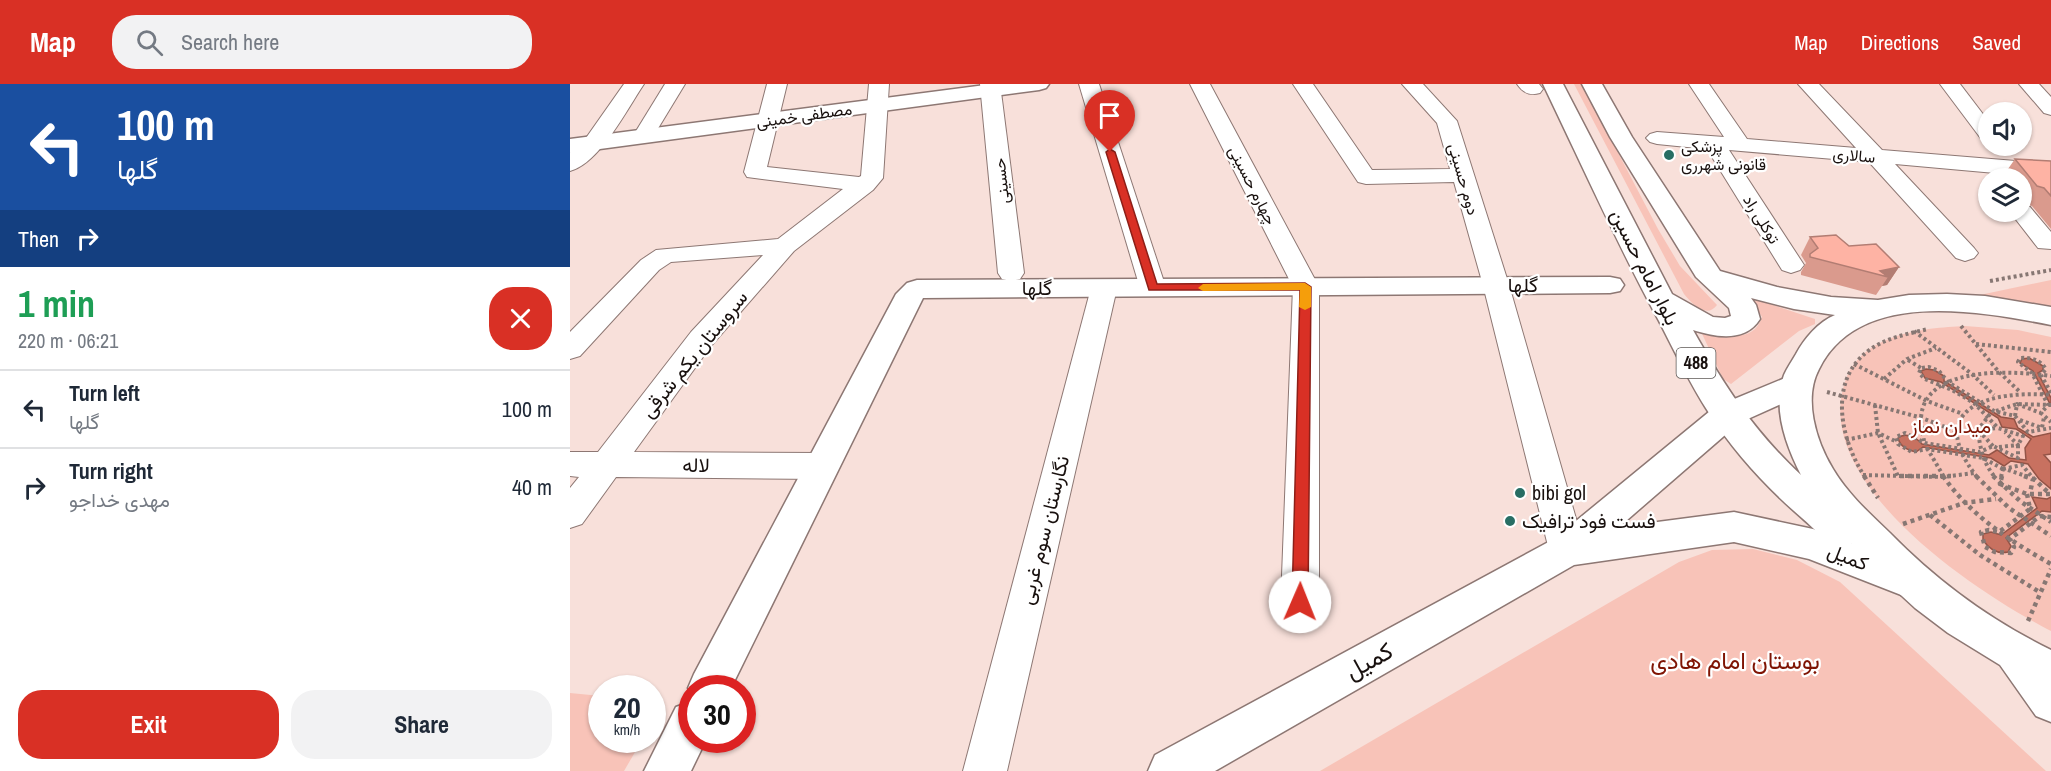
<!DOCTYPE html>
<meta charset="utf-8">
<style>
:root{--surface:#fff;--page:#f2f2f3;--text:#1f2937;--muted:#747a83;--line:#e0e1e3;--accent:#d93025}
body{margin:0;font-family:"Archivo Narrow",Vazirmatn,sans-serif;background:var(--page);color:var(--text);height:100vh;display:flex;flex-direction:column;font-size:22px;white-space:nowrap}
*{box-sizing:border-box;margin:0}
p{font-size:20px;color:var(--muted)}
.icon{flex:none;width:33px;height:33px;fill:none;stroke:currentColor;stroke-width:2;stroke-linecap:round;stroke-linejoin:round}
.map{position:relative;flex:1;overflow:hidden}
.sheet{display:flex;flex-direction:column;background:var(--surface);width:570px}
.sheet>*{flex:none}
.top-card{background:#1a4fa0;color:#fff;overflow:hidden}
.controls{position:absolute;left:1408px;top:18px;display:grid;gap:12px}
.controls a{display:grid;place-items:center;width:54px;height:54px;border-radius:50%;background:var(--surface);box-shadow:0 2px 4px #0004;font-size:30px}
.speed{position:absolute;left:18px;top:591px;display:flex;gap:12px;font-size:30px;font-weight:700;text-align:center}
.speed>*{display:grid;place-content:center;width:78px;height:78px;border-radius:50%;background:var(--surface);box-shadow:0 2px 4px #0004;line-height:1}
.speed small{font-size:15px;font-weight:400}
.speed .limit{border:9px solid #d22;background:#fff;color:#111}
.pin{position:absolute;display:grid;place-items:center;width:51px;height:51px;color:#fff;margin:-62px -26px;border-radius:50% 50% 50% 0;rotate:-45deg;box-shadow:0 0 6px #0007}
.pin .icon{rotate:45deg}
.me{position:absolute;width:66px;margin:-33px;rotate:1deg;stroke-linejoin:round;filter:drop-shadow(0 0 4px #0008)}
.turn{display:flex;align-items:center;gap:21px;height:126px;padding:0 18px;font-size:27px}
.turn .icon{width:78px;height:78px;stroke-width:2.5}
.turn b{display:block;font-size:42px;line-height:51px}
.then{display:flex;align-items:center;height:57px;padding:0 18px;background:#0003;gap:12px;font-size:22px}
.round{display:grid;place-items:center;flex:none;width:63px;height:63px;border-radius:24px;background:var(--page)}
.headline{display:flex;align-items:center;justify-content:space-between;height:102px;padding:0 18px}
h1{font-size:36px;font-weight:800;line-height:45px;color:#1e9e55}
.cta{display:flex;gap:12px;margin-top:auto;padding:12px 18px}
.cta a{flex:1;height:69px;border-radius:24px;background:var(--accent);color:#fff;font-size:24px;font-weight:800;line-height:69px;text-align:center}
.cta a+a{background:var(--page);color:var(--text)}
ul{padding:0;list-style:none}
li{display:flex;align-items:center;gap:18px;height:78px;padding:0 18px;border-top:2px solid var(--line)}
li div{flex:1}
li b{display:block;font-size:22px}
li em{font-style:normal}
header{display:flex;align-items:center;gap:36px;box-sizing:border-box;height:84px;padding:0 30px;background:var(--accent);color:#fff}
header strong{font-size:28px}
nav{display:flex;gap:33px;margin-inline-start:auto;font-size:21px}
.search{width:420px;height:54px;background:var(--page);display:flex;align-items:center;gap:15px;box-sizing:border-box;padding:0 21px;border-radius:24px;color:var(--muted);font-size:22px}
main{display:flex;flex:1;min-height:0}
.map>svg:first-child{display:block}
.green{fill:#f8c3b8}
.water{fill:#c87160;stroke:#935447;stroke-width:1.5}
.lines{fill:none;stroke-linecap:round;stroke-linejoin:round}
.street-casing{stroke:#8d7773;stroke-width:2}
.secondary-casing{stroke:#8d7773;stroke-width:3}
.primary-casing{stroke:#8d7773;stroke-width:3}
.path-far1{stroke:#877773;stroke-width:4;stroke-dasharray:3 3;stroke-linecap:butt}
.path{stroke:#877773;stroke-width:4.5;stroke-dasharray:4 4;stroke-linecap:butt}
.street{fill:#fff;fill-rule:evenodd}
.secondary{fill:#fff;fill-rule:evenodd}
.primary{fill:#fff;fill-rule:evenodd}
.wall{fill:#da9a8d}
.shaded-wall{fill:#b27d73}
.building{fill:#feb3a4;stroke:#b27d73;stroke-width:1.5}
.route{fill:#d93025;stroke:#8d1f18;stroke-width:1.5}
.slow{fill:#f59e0b}
.poi-dot{fill:#286e64;stroke:#fff;stroke-width:2}
.labels{text-anchor:middle;stroke-width:4.5;stroke-linejoin:round;paint-order:stroke}
.far-street-label{font-size:16px;fill:#18100e;stroke:#fff}
.far-poi-label{font-size:16px;fill:#18100e;stroke:#fff;text-anchor:start}
.shield{fill:#fff;stroke:#5d5856;stroke-width:1.5}
.shield-label{font-size:18px;font-weight:bold;fill:#18100e}
.street-label{font-size:20px;fill:#18100e;stroke:#fff}
.park-label{font-size:20px;fill:#7f1403;stroke:#fff}
.poi-label{font-size:20px;fill:#18100e;stroke:#fff;text-anchor:start}
.near-street-label{font-size:24px;fill:#18100e;stroke:#fff}
.near-park-label{font-size:24px;fill:#7f1403;stroke:#fff}
</style>
<header>
<strong>Map</strong>
<div class="search"><svg class="icon" aria-label="search" viewBox="0 0 24 24"><circle cx="10" cy="10" r="6"/><path d="M15 15l6 6"/></svg>Search here</div>
<nav><a>Map</a><a>Directions</a><a>Saved</a></nav>
</header>
<main>
<section class="sheet">
<div class="top-card">
<div class="turn"><svg class="icon" aria-label="left" viewBox="0 0 24 24"><path d="M17 20v-9H6M10 6l-5 5 5 5"/></svg><div><b>100 m</b>گلها</div></div>
<div class="then">Then<svg class="icon" aria-label="right" viewBox="0 0 24 24"><path d="M7 20v-9h11M14 6l5 5-5 5"/></svg></div>
</div>
<div class="headline"><div><h1>1 min</h1><p>220 m · 06:21</p></div><a class="round" style="background:#d93025;color:#fff"><svg class="icon" aria-label="close" viewBox="0 0 24 24"><path d="M6 6l12 12M18 6L6 18"/></svg></a></div>
<ul>
<li><svg class="icon" aria-label="left" viewBox="0 0 24 24"><path d="M17 20v-9H6M10 6l-5 5 5 5"/></svg><div><b>Turn left</b><p>گلها</p></div><em>100 m</em></li>
<li><svg class="icon" aria-label="right" viewBox="0 0 24 24"><path d="M7 20v-9h11M14 6l5 5-5 5"/></svg><div><b>Turn right</b><p>مهدی خداجو</p></div><em>40 m</em></li>
</ul>
<div class="cta"><a>Exit</a><a>Share</a></div>
</section>
<div class="map">
<svg width="1481" height="687" viewBox="0 0 1481 687">
<rect width="100%" height="100%" fill="#f8e0da"/>
<g class="green">
<path d="M1004,0h8l76,145 22,37 37,39c-10,14 -25,-1 -33,-11z"/>
<polygon points="1481,196 1481,223 1405,212"/>
<path d="M1173,211l72,24v5l-16,7 -68,53 -8,-5 -25,-54c22,8 54,22 64,-8l-9,-14z"/>
<path d="M1395,242l53,4 33,7v294c-74,-38 -241,-148 -206,-249 16,-48 77,-54 120,-56z"/>
<polygon points="1183,465 1227,476 1270,498 1476,687 750,687 1109,478 1142,466"/>
<polygon points="0,609 31,612 32,656 72,656 54,687 0,687"/>
</g>
<g class="water">
<polygon points="1459,274 1473,282 1473,286 1468,289 1481,314 1481,322 1463,287 1450,279 1452,275"/>
<path d="M1356,285l8,1 10,6v5l57,36 13,2 4,9 15,9 18,-4v21l-7,1 7,8v26l-12,-10 -11,-15 -17,-3 -7,5 -13,-8 -68,-11 -7,5c-8,-2 -16,-5 -18,-14 7,-6 18,-1 24,6l67,11 8,-5 12,8 17,2 -1,-12 6,-9 -15,-10 -14,-2 -4,-9 -57,-36 -16,-4 -4,-7z"/>
<path d="M1462,413l15,2 4,-2v15l-9,-1 -36,27 5,8 -3,6c-10,2 -19,-3 -25,-12v-6l8,-2 10,3 36,-27z"/>
</g>
<g class="lines">
<defs>
<g id="street">
<path d="M54,0h20c-17,25 -44,79 -74,87v-18l16,-15z"/>
<polygon points="95,0 115,0 81,56 74,58 67,56 63,52"/>
<polygon points="197,0 217,0 197,83 289,93 291,92 299,0 319,0 313,94 303,106 224,167 141,262 64,368 252,369 264,373 268,382 264,391 252,395 46,393 12,440 0,444 0,404 9,393 0,392 0,368 28,368 121,248 193,171 101,178 89,186 10,272 0,275 0,248 71,176 86,166 208,155 273,105 177,93 174,88"/>
<polygon points="410,0 430,0 454,189 450,195 441,197 432,195 428,189"/>
<polygon points="509,0 529,0 596,204 592,210 583,212 574,210 570,204"/>
<polygon points="620,0 640,0 749,203 749,518 743,530 730,535 717,530 711,518 723,203"/>
<polygon points="723,0 743,0 802,86 880,85 867,39 832,0 853,0 887,37 939,201 1015,466 1010,477 997,481 984,477 979,466 913,201 884,98 796,100 788,98"/>
<path d="M947,0h22l4,5 -3,4c-10,3 -17,0 -23,-9z"/>
<polygon points="1119,0 1139,0 1177,55 1286,64 1228,0 1249,0 1312,66 1481,80 1481,94 1325,80 1404,164 1408,169 1404,174 1395,177 1386,174 1299,78 1159,66 1234,181 1230,186 1221,189 1212,186 1137,65 1087,60 1080,58 1076,54 1080,50 1087,48 1154,53"/>
<polygon points="1370,0 1390,0 1419,38 1419,58 1412,56"/>
<polygon points="1449,0 1469,0 1481,13 1481,31 1474,29"/>
<polygon points="1452,121 1460,123 1481,148 1481,165 1468,164 1440,128 1452,128"/>
<polygon points="534,196 543,198 547,204 437,687 393,687 521,204 525,198"/>
</g>
<g id="secondary">
<polygon points="423,0 479,0 476,4 469,6 0,69 0,55"/>
<polygon points="1040,193 1050,195 1054,201 1050,207 1040,209 353,214 161,604 122,604 122,613 118,604 124,590 326,210 337,199 347,196"/>
<polygon points="1227,289 1238,292 1243,300 1238,308 1169,339 1049,443 1164,428 1243,445 1358,487 1363,499 1358,511 1344,516 1239,475 1164,458 1004,481 645,687 578,687 585,671 984,455 1145,323"/>
<polygon points="122,617 122,656 136,656 121,687 74,687 106,623"/>
</g>
<path id="primary" d="M973,0h20l109,210 41,23 12,1 6,-2 -2,-8 -33,-31 -86,-140 -28,-53h20l30,53 88,134 57,16 54,10 47,3 31,-5 38,-1 38,2 66,11v18c-72,-14 -192,-37 -232,44 -16,30 -3,72 14,100 15,25 36,44 57,64 48,49 100,87 161,117v72l-15,-6 -36,-51 -52,-32 -33,-25 -25,-23 -39,-42c-19,7 -35,-13 -49,-25 -35,-30 -68,-66 -93,-105 -19,-29 -34,-61 -50,-92 -42,-77 -78,-158 -116,-237zM1181,214l43,11 41,6c-17,7 -31,24 -39,39 -4,7 -9,14 -12,21 -12,32 2,71 17,100 -48,-45 -76,-88 -108,-145 22,7 52,13 67,-11l-4,-14z"/>
</defs>
<use href="#street" class="street-casing"/>
<use href="#secondary" class="secondary-casing"/>
<use href="#primary" class="primary-casing"/>
<g class="path-far1">
<polyline points="1420,197 1481,186"/>
<polyline points="1391,242 1428,287 1450,308"/>
<polyline points="1344,247 1402,290 1424,311"/>
<polyline points="1406,260 1481,268"/>
<polyline points="1338,276 1351,284"/>
<polyline points="1284,280 1357,317 1393,330"/>
<polyline points="1314,295 1337,275 1366,264"/>
<polyline points="1257,308 1352,334 1388,348"/>
<path d="M1481,309l-10,-18 5,-6c-6,-9 -15,-12 -26,-11l-2,4 14,11 16,32 -7,8 10,9"/>
<polyline points="1305,321 1308,349 1328,392"/>
<polyline points="1426,327 1447,320 1481,321"/>
<path d="M1420,330l-12,16c2,18 5,33 17,47"/>
<polyline points="1445,332 1447,320 1471,329"/>
<polyline points="1450,336 1472,344 1474,333"/>
<polyline points="1276,356 1308,349 1325,357"/>
<path d="M1354,357c-1,-7 -3,-16 -3,-23 3,-54 95,-47 130,-42"/>
<polyline points="1423,362 1408,346 1428,344"/>
<polyline points="1429,363 1448,361 1435,348"/>
<polyline points="1357,364 1374,393"/>
<polyline points="1433,385 1413,374 1357,365 1342,368 1328,360 1326,353 1335,349 1355,359 1410,368 1423,362 1448,374 1448,361 1453,352 1428,344 1404,319 1382,306 1355,295 1349,289 1351,284 1359,283 1369,287 1378,298 1424,327 1445,332 1458,348 1481,344"/>
<polyline points="1433,385 1452,381 1462,393"/>
<polyline points="1438,386 1459,393"/>
<polyline points="1293,391 1373,393 1404,389"/>
<path d="M1295,393c-24,-36 -38,-95 3,-126 17,-13 39,-17 60,-22"/>
<path d="M1407,393c-55,-70 15,-87 74,-82"/>
<polyline points="1431,393 1433,385"/>
</g>
<g class="path">
<polyline points="1294,392 1308,414"/>
<polyline points="1330,392 1381,392"/>
<path d="M1373,392c27,39 67,65 108,88"/>
<polyline points="1406,392 1439,424 1481,452"/>
<polyline points="1423,392 1450,417 1481,438"/>
<polyline points="1432,392 1430,400 1457,410 1480,410 1461,392"/>
<polyline points="1454,392 1463,395 1460,409"/>
<polyline points="1457,410 1460,425 1429,448 1419,446 1411,448 1415,463 1425,468 1441,469 1444,463 1440,455 1470,432 1481,433"/>
<polyline points="1360,431 1410,471 1471,509"/>
<polyline points="1333,440 1394,419 1426,415"/>
<polyline points="1458,537 1481,485"/>
</g>
<use href="#street" class="street"/>
<use href="#secondary" class="secondary"/>
<use href="#primary" class="primary"/>
</g>
<g class="wall">
<polygon points="1445,75 1481,77 1481,145 1462,122 1454,119 1452,116 1452,94 1435,94 1433,92"/>
<polygon points="1240,153 1279,162 1329,183 1317,201 1312,202 1306,211 1231,191 1231,188 1236,179 1231,171"/>
</g>
<polygon class="shaded-wall" points="1329,183 1317,201 1312,202 1318,193 1310,187"/>
<g class="building">
<polygon points="1445,75 1481,77 1481,112 1474,104 1467,102"/>
<polygon points="1266,151 1279,162 1306,160 1329,183 1310,187 1318,193 1240,173 1240,170 1248,164 1240,153"/>
</g>
<polygon class="route" points="540,65 545,68 587,200 735,199 741,203 738,518 736,523 730,525 724,523 722,518 730,206 579,206 536,68"/>
<polygon class="slow" points="735,199 741,203 741,223 735,226 729,223 730,206 633,207 628,204 633,200"/>
<g class="poi-dot">
<circle cx="1099" cy="71" r="6"/>
<circle cx="950" cy="409" r="6"/>
<circle cx="940" cy="437" r="6"/>
</g>
<g class="labels">
<g class="far-street-label">
<text transform="translate(234 31) rotate(-8)" y="6">مصطفی خمینی</text>
<text transform="translate(1284 71) rotate(5)" y="6">سالاری</text>
<text transform="translate(894 95) rotate(74)" y="6">دوم حسینی</text>
<text transform="translate(431 97) rotate(-96)" y="6">حسینی</text>
<text transform="translate(683 101) rotate(63)" y="6">چهارم حسینی</text>
<text transform="translate(1192 135) rotate(58)" y="6">توکلی راد</text>
</g>
<g class="far-poi-label">
<text x="1111" y="68">پزشکی<tspan x="1111" dy="18">قانونی شهرری</tspan></text>
</g>
<rect class="shield" x="1106.5" y="264" width="39" height="30" rx="4.5"/>
<g class="shield-label">
<text x="1126" y="285">488</text>
</g>
<g class="street-label">
<text transform="translate(1075 183) rotate(63)" y="7">بلوار امام حسین</text>
<text x="953" y="208">گلها</text>
<text x="467" y="211">گلها</text>
<text transform="translate(124 270) rotate(-51)" y="7">سروستان یکم شرقی</text>
<text transform="translate(126 381) rotate(1)" y="7">لاله</text>
<text transform="translate(474 446) rotate(-76)" y="7">نگارستان سوم غربی</text>
<text transform="translate(1278 473) rotate(21)" y="7">کمیل</text>
</g>
<g class="park-label">
<text x="1381" y="349">میدان نماز</text>
</g>
<g class="poi-label">
<text x="962" y="416">bibi gol</text>
<text x="952" y="444">فست فود ترافیک</text>
</g>
<g class="near-street-label">
<text transform="translate(799 577) rotate(-29)" y="8">کمیل</text>
</g>
<g class="near-park-label">
<text x="1165" y="585">بوستان امام هادی</text>
</g>
</g>
</svg>
<div class="controls">
<a><svg class="icon" aria-label="sound" viewBox="0 0 24 24"><path d="M4 9h4l5-4v14l-5-4H4zM17 9q2 3 0 6"/></svg></a>
<a><svg class="icon" aria-label="layers" viewBox="0 0 24 24"><path d="M12 4l9 5-9 5-9-5zM3 14l9 5 9-5"/></svg></a>
</div>
<div class="speed"><div>20<small>km/h</small></div><div class="limit">30</div></div>
<div class="pin" style="left:540px;top:68px;background:#d93025"><svg class="icon" aria-label="arrive" viewBox="0 0 24 24"><path d="M6 21V4h12l-3 4 3 4H6"/></svg></div>
<svg class="me" style="left:730px;top:518px" viewBox="-20 -20 40 40"><circle r="19" fill="#fff"/><path d="M0-13L10 11 0 6-10 11z" fill="#d93025"/></svg>
</div>
</main>
